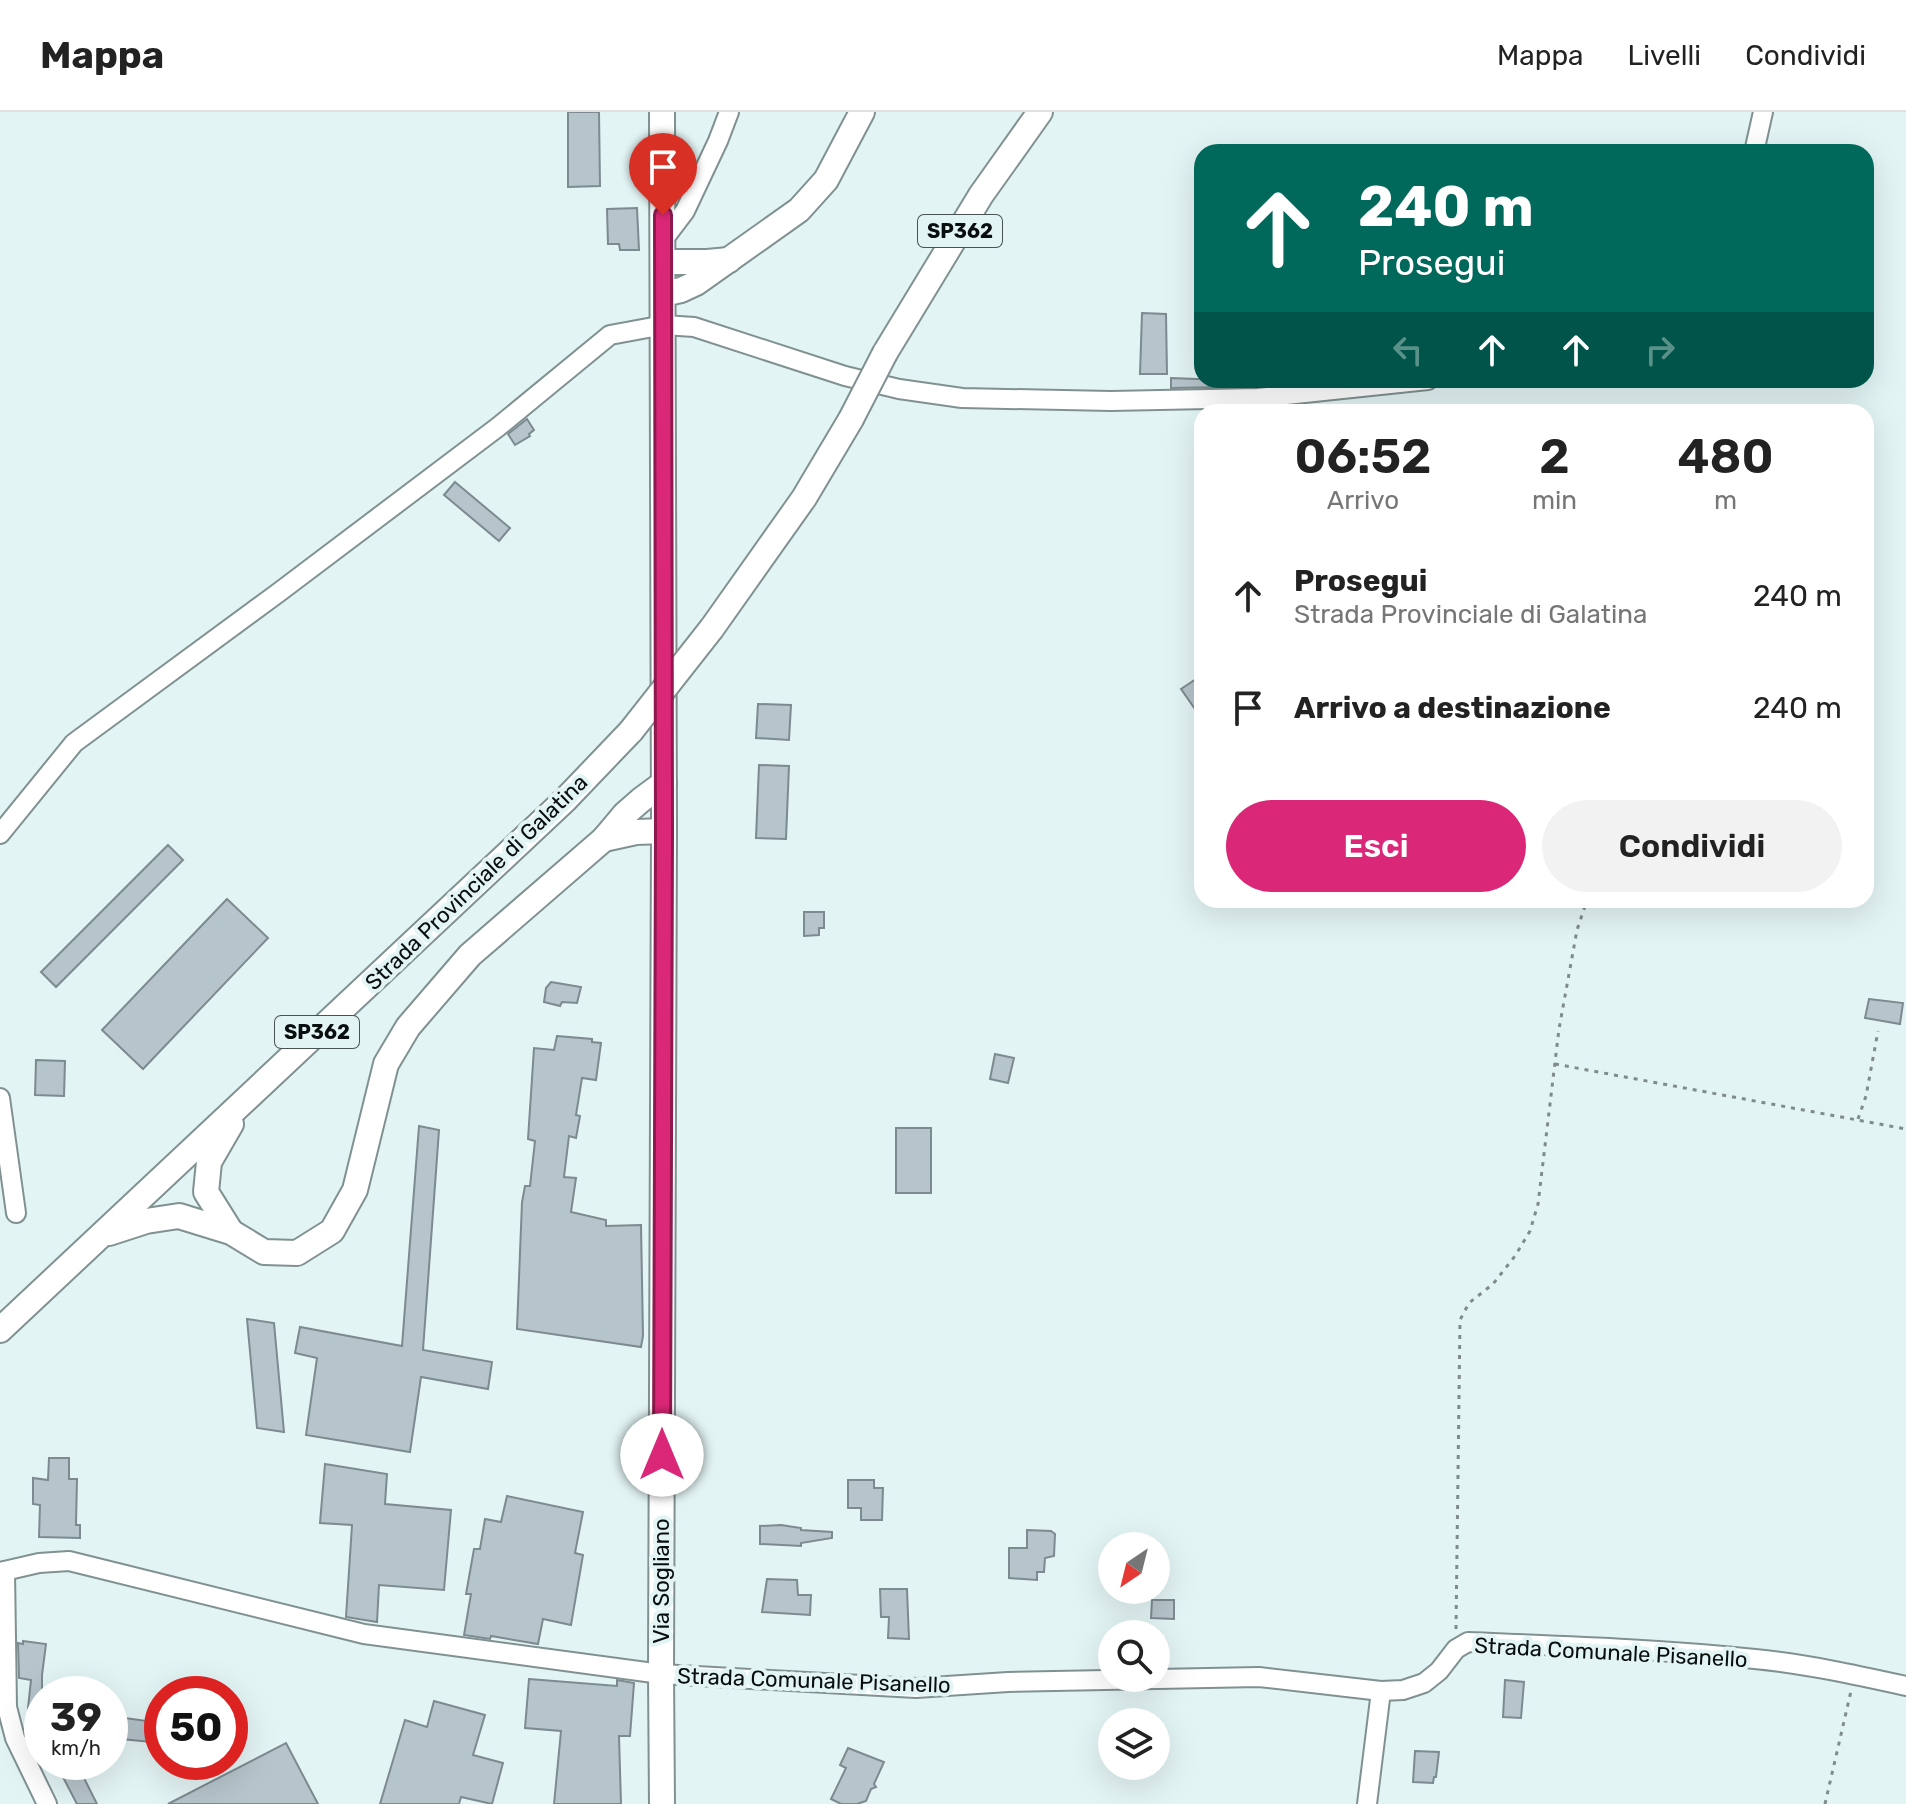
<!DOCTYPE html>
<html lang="it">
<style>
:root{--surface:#fff;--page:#f2f2f2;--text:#222;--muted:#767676;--line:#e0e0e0;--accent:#db2777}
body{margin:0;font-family:Rubik,sans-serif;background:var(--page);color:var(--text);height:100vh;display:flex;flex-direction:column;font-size:30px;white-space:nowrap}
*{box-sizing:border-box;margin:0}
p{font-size:26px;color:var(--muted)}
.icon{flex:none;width:44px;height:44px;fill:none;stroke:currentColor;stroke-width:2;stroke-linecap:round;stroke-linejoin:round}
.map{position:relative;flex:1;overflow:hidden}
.panel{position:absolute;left:1194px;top:292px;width:680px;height:504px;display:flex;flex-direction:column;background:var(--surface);border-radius:24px;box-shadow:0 8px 32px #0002}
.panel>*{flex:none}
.guide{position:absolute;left:1194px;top:32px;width:680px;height:244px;border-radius:24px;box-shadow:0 8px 32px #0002;background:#00695c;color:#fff;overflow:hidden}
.needle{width:52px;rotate:215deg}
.tools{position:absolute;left:1098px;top:1420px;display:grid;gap:16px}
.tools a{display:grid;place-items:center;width:72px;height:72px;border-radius:50%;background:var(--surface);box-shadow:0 8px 32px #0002;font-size:40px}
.speed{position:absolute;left:24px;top:1564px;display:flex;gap:16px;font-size:40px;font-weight:700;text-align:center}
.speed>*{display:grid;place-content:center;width:104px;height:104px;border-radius:50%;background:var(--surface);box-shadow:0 8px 32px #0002;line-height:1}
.speed small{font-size:20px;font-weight:400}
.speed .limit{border:12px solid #d22;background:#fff;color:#111}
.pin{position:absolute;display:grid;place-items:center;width:68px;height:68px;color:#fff;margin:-82px -34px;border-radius:50% 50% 50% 0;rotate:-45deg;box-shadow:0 0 8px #0007}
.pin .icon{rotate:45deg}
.me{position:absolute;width:88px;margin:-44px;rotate:0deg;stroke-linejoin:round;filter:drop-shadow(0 0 6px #0008)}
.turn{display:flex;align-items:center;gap:28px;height:168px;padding:0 32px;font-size:36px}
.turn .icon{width:104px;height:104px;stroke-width:2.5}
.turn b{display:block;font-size:56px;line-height:68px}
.lanes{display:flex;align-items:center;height:76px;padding:0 32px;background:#0003;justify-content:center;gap:40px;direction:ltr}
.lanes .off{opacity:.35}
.eta{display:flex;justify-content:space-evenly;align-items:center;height:136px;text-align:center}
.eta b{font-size:48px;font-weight:600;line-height:56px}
.primary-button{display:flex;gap:16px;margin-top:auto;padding:16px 32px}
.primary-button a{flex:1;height:92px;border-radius:48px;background:var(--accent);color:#fff;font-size:32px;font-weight:600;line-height:92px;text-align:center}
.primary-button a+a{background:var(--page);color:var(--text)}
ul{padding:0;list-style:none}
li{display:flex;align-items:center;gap:24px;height:112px;padding:0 32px}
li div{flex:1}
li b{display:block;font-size:30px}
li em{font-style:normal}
header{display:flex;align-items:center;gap:48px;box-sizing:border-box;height:112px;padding:0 40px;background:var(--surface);border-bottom:2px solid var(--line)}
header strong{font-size:38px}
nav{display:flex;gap:44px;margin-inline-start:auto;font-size:28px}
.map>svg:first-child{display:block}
.building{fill:#b6c4cb;stroke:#7d8a90;stroke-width:2}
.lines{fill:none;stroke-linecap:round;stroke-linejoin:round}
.minor-casing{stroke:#819191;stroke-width:22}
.major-casing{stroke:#819191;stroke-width:28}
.path{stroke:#808b8b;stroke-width:3;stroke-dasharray:4 6;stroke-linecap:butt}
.minor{stroke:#fff;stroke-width:18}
.major{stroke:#fff;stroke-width:24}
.major-bridge-casing{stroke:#819191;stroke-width:28;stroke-linecap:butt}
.major-bridge{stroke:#fff;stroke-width:24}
.route-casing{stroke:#8e194d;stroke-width:20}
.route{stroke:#db2777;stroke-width:14}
.labels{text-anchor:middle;stroke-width:8;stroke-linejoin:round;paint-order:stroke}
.shield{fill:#e3f4f4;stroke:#4a5353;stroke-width:2}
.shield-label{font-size:20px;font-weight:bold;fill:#090e0e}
.street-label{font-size:22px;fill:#090e0e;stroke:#e3f4f4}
</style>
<header>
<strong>Mappa</strong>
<nav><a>Mappa</a><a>Livelli</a><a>Condividi</a></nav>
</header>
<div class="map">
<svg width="1906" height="1692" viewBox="0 0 1906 1692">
<rect width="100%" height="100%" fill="#e3f4f4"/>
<g class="building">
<polygon points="568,0 599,0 600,74 568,75"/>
<polygon points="637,96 639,138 620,138 619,132 608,132 607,97"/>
<polygon points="1142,201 1166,202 1167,262 1140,262"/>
<polygon points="1171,266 1223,268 1225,275 1171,276"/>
<polygon points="527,307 534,318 529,322 530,324 515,333 508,322"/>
<polygon points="455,370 510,416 499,429 444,383"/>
<polygon points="1202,563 1202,607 1181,577"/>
<polygon points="758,592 791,593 789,628 756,626"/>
<polygon points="759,653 789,654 786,727 756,726"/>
<polygon points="168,733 183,748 56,875 41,860"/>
<polygon points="227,787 268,826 143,957 102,918"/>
<polygon points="804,800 824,800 824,816 819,816 819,823 804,824"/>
<polygon points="551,870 581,875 577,891 562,890 560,894 544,890 546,876"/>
<polygon points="1869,887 1903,891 1900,912 1865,906"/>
<polygon points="557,924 592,927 592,930 601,931 596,968 582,966 576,1003 580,1004 576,1026 569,1024 564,1065 576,1066 571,1100 606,1108 606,1114 641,1113 643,1224 641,1235 517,1217 522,1090 525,1074 530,1074 535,1029 528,1027 534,936 554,938"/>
<polygon points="995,942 1014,946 1008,971 990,967"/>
<polygon points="36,948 65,949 64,984 35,983"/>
<polygon points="419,1014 439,1018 423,1238 492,1250 488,1277 421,1265 410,1340 306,1323 317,1246 295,1241 300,1215 402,1234"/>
<rect x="896" y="1016" width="35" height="65"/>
<polygon points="247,1207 274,1211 284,1320 257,1316"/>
<polygon points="49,1346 69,1346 69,1367 77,1367 76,1413 80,1413 80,1426 39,1425 40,1393 33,1392 33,1366 48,1368"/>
<polygon points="325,1352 387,1362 385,1392 451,1398 444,1478 379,1473 377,1510 346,1505 352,1413 320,1411"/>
<polygon points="848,1368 874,1368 874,1376 883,1376 882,1408 861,1408 861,1396 848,1396"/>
<polygon points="507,1384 583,1400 575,1441 583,1443 571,1513 543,1507 538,1532 491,1524 490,1527 464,1523 471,1482 466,1482 474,1437 480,1437 485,1407 501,1410"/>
<polygon points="781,1413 801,1416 801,1418 832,1420 832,1426 801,1431 801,1434 760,1432 760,1414"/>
<polygon points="1027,1418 1051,1419 1055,1422 1054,1444 1045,1446 1044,1460 1037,1460 1037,1468 1009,1466 1009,1436 1027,1436"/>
<polygon points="767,1467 797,1468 798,1483 811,1483 810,1503 762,1500"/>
<polygon points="880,1477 907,1477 909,1527 888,1526 889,1505 881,1505"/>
<polygon points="1152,1488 1174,1488 1174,1507 1151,1506"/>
<polygon points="23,1529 46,1532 42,1563 42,1624 28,1596 31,1568 19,1566 18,1531 23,1532"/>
<polygon points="529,1567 617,1574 617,1568 634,1571 630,1624 619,1624 621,1692 554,1692 561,1619 525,1616"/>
<polygon points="1505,1568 1524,1570 1521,1606 1503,1605"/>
<polygon points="434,1589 485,1603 473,1643 503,1651 492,1692 461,1685 459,1692 380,1692 405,1608 427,1615"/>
<polygon points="110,1604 162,1611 162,1631 110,1626"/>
<polygon points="286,1631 318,1692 168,1692"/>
<polygon points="848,1636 884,1650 874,1672 876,1675 871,1677 866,1689 857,1692 841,1692 831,1687 846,1656 840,1653"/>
<polygon points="1415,1639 1439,1640 1436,1665 1434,1665 1433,1671 1413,1670"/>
<polygon points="55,1650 76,1650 97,1692 77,1692"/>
</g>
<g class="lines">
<defs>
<g id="minor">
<polyline points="1754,40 1763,0"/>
<polyline points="663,128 685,99 718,29 729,0"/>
<polyline points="0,722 74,631 278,481 498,315 610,223 664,213 694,215 845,264 899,277 962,286 1111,289 1258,286 1428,268"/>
<polyline points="0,986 16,1101"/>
<polyline points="5,1459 7,1595 15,1626 47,1692"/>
<path d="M0,1460l39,-9 30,-2 295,73 297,40 255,14 92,-6 251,-5 122,14 22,-1 21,-7 15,-12 17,-22 12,-7c96,4 192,7 287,17 51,5 101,16 151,27"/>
<polyline points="1367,1692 1381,1579"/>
</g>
<g id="major">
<polyline points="663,150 707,150 729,148"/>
<polyline points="663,182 681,178 696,171 799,98 826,68 862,0"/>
<polyline points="885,241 981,83 1040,0"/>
<polyline points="712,516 804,386 851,307"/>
<polyline points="604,727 636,720 664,719"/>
<polyline points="231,1120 206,1080 209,1050 231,1012"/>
<polyline points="109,1121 146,1109 179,1104 231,1120 264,1140 297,1141 332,1119 355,1078 386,952 408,915 470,843 604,727 625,702 641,688 664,671"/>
<polyline points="0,1218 565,688 631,619"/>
<polyline points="662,1692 661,1562 664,719 662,0"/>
</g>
</defs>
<use href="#minor" class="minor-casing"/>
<use href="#major" class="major-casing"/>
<g class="path">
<polyline points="1555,952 1906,1017"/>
<polyline points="1858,1007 1866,984 1878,919"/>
<polyline points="1456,1517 1460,1208 1469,1191 1493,1172 1515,1144 1530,1119 1538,1092 1559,917 1577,818 1587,788"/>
<polyline points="1825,1692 1851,1579"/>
</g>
<use href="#minor" class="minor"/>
<use href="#major" class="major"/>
<defs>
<g id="major-bridge">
<polyline points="851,307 885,241"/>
<polyline points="631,619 712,516"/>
</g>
</defs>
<use href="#major-bridge" class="major-bridge-casing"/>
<use href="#major-bridge" class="major-bridge"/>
</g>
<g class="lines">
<defs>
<polyline id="route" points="662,1343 664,719 663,103"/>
</defs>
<use href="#route" class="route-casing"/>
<use href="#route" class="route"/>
</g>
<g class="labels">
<g class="shield">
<rect x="918" y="103" width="84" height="32" rx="6"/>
<rect x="275" y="904" width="84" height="32" rx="6"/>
</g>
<g class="shield-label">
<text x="960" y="126">SP362</text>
<text x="317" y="927">SP362</text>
</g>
<g class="street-label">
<text transform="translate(476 770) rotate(-44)" y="8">Strada Provinciale di Galatina</text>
<text transform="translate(661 1469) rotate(-90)" y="8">Via Sogliano</text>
<text transform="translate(1611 1540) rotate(3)" y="8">Strada Comunale Pisanello</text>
<text transform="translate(814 1568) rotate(2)" y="8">Strada Comunale Pisanello</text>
</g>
</g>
</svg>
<div class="tools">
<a><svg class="needle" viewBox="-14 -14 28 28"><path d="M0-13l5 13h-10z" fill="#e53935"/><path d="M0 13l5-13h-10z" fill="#767676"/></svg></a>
<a><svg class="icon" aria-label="search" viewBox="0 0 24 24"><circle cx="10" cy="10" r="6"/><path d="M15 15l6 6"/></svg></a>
<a><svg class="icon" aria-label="layers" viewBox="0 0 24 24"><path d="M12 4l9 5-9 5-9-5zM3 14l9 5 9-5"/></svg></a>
</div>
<div class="speed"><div>39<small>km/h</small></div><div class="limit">50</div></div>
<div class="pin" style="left:663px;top:103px;background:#d93025"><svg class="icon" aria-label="arrive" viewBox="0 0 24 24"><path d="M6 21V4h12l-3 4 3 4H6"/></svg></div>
<svg class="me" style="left:662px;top:1343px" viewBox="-20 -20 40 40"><circle r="19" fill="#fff"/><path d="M0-13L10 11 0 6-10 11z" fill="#db2777"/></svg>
<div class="guide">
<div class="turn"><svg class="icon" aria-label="ahead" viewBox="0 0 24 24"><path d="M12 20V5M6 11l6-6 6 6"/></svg><div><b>240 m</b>Prosegui</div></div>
<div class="lanes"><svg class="icon off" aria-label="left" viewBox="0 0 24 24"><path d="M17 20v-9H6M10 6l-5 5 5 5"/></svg><svg class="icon" aria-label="ahead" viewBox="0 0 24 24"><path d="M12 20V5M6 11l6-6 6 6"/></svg><svg class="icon" aria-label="ahead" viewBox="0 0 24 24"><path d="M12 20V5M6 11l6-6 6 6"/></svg><svg class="icon off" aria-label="right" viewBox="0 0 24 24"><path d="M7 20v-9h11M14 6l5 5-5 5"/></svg></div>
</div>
<section class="panel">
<div class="eta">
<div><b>06:52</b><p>Arrivo</p></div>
<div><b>2</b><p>min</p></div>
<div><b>480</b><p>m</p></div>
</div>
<ul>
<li><svg class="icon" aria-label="ahead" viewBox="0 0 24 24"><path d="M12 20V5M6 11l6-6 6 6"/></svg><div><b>Prosegui</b><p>Strada Provinciale di Galatina</p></div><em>240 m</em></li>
<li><svg class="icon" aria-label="arrive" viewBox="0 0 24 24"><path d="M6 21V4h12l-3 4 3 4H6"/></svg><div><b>Arrivo a destinazione</b></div><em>240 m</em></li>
</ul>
<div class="primary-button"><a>Esci</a><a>Condividi</a></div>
</section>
</div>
